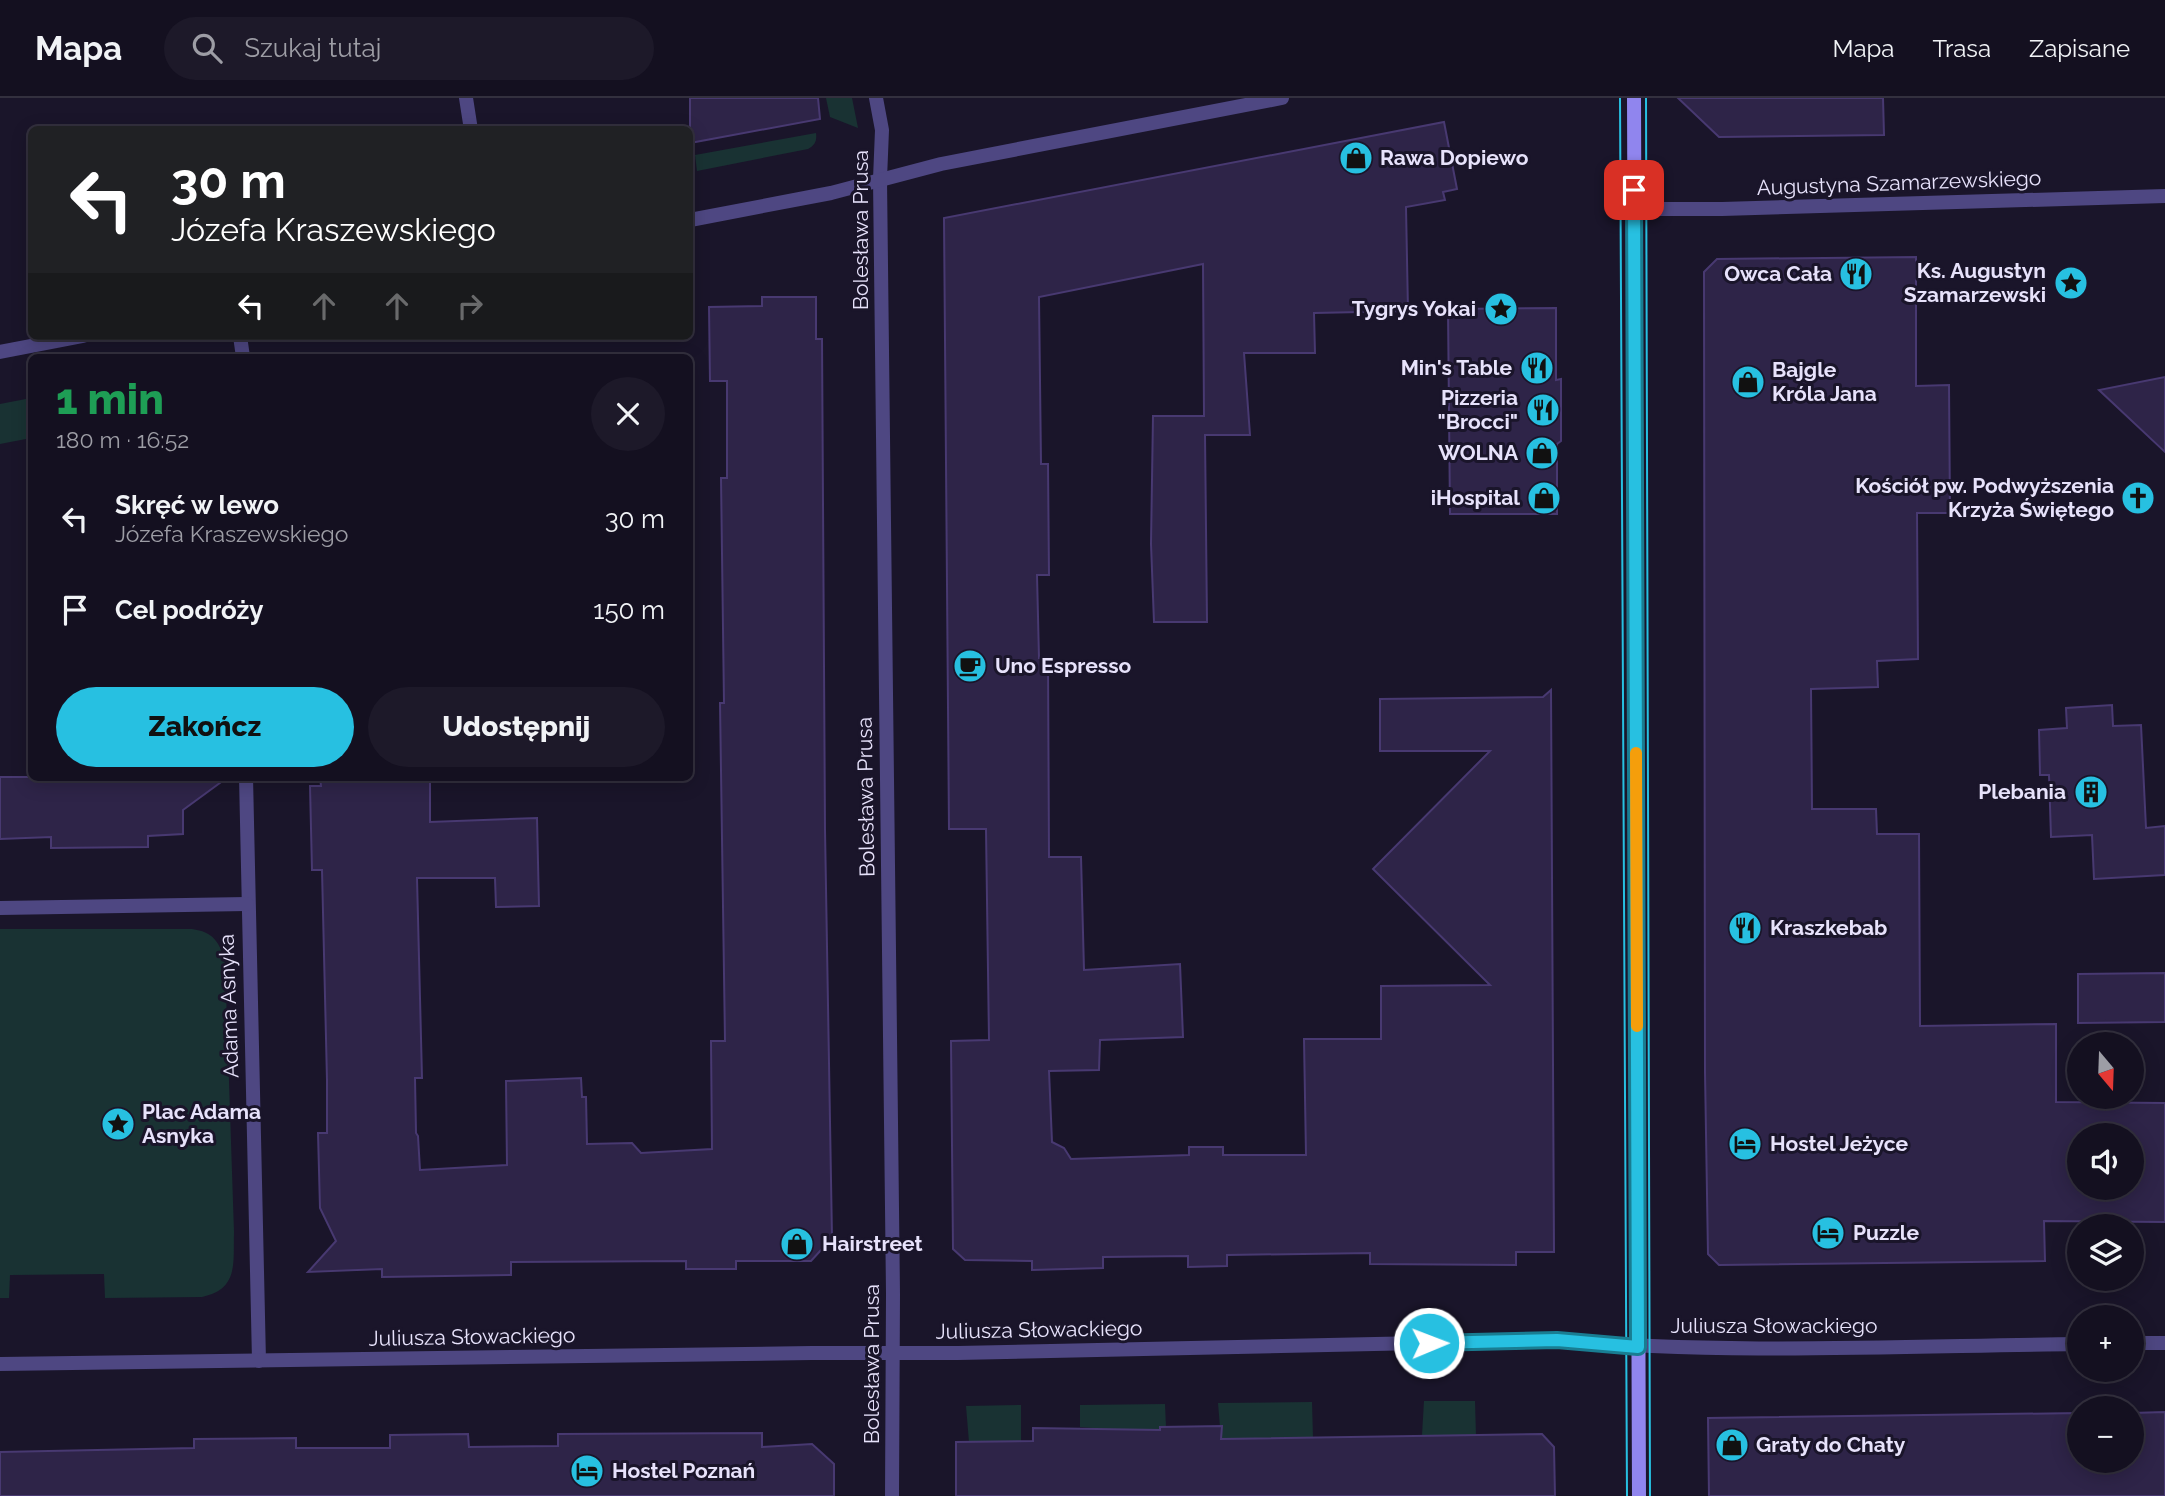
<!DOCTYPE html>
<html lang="pl">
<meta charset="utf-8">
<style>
:root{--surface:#141020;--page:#1d1929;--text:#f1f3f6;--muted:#9d9da5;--line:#33303e;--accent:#27c0e1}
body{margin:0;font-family:Raleway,sans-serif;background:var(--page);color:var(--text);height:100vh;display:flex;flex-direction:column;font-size:26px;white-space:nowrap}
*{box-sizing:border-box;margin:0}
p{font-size:23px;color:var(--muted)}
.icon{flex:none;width:38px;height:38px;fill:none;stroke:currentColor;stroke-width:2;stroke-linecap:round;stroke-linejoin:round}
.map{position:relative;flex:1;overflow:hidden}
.drawer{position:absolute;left:28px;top:256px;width:665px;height:427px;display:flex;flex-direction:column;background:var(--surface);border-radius:10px;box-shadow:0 4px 18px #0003,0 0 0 2px var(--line)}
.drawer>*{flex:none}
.hud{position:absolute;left:28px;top:28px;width:665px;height:214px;border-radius:10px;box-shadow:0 4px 18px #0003,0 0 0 2px var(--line);background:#202124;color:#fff;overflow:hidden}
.needle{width:46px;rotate:161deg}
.buttons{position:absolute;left:2067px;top:934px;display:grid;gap:14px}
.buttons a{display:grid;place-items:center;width:77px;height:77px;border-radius:50%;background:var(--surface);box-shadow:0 4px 18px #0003,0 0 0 2px var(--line);font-size:35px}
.pin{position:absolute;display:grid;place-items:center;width:60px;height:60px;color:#fff;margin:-30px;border-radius:14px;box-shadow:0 4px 10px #0006}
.me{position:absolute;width:77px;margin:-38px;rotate:89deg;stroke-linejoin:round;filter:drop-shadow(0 0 5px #0008)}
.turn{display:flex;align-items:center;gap:24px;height:147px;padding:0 28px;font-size:32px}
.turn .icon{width:91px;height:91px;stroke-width:2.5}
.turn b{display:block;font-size:49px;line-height:60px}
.lanes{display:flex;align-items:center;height:66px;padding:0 28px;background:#0003;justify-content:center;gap:35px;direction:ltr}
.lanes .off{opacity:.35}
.round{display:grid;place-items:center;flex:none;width:74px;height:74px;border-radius:37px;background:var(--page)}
.summary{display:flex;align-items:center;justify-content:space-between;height:119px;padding:0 28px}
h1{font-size:42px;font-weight:800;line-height:52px;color:#1e9e55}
.cta{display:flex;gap:14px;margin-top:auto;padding:14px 28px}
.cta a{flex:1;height:80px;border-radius:42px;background:var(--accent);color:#111;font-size:28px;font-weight:800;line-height:80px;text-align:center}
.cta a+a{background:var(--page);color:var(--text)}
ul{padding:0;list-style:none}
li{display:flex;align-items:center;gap:21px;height:91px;padding:0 28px}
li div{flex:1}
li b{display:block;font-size:26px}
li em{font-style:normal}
header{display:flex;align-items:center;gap:42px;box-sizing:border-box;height:98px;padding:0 35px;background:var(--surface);border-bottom:2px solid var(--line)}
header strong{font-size:33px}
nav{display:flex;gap:38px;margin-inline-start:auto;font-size:24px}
.search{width:490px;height:63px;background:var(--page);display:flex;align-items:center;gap:18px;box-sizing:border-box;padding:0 24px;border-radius:38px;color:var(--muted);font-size:26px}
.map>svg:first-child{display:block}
.green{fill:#193233}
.building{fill:#2e2448;stroke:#483971;stroke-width:2;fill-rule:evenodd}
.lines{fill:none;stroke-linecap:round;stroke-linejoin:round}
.lane{stroke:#4e4782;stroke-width:14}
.street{stroke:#4e4782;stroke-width:14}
.secondary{stroke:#9085ee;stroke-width:14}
.tram{stroke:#27c0e1;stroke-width:2}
.route-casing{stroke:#197d92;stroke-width:18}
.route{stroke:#27c0e1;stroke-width:12}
.slow{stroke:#f59e0b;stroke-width:12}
.labels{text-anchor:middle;stroke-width:6;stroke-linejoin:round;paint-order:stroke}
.poi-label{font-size:21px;font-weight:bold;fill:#e7e2fb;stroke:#1a152a;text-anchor:start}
.street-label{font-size:21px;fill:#e7e2fb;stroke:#1a152a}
</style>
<header>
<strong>Mapa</strong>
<div class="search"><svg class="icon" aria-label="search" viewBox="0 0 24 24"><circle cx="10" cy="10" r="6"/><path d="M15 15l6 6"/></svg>Szukaj tutaj</div>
<nav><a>Mapa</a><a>Trasa</a><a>Zapisane</a></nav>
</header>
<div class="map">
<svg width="2165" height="1398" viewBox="0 0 2165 1398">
<rect width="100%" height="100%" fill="#1a152a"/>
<g class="green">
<polygon points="826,0 852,0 858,30 830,19"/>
<path d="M816,35c1,8 -1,12 -8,16l-111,22 -2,-16z"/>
<polygon points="31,300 31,340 0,346 0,306"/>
<path d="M0,831h192c21,3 27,12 33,32l9,271c-1,31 5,57 -32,65l-97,1 -1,-24 -94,1 -1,23h-9z"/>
<polygon points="1424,1303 1475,1303 1476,1338 1422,1337"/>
<polygon points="1312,1304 1313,1340 1221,1341 1218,1305"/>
<polygon points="1165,1306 1166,1329 1160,1329 1160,1342 1094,1342 1093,1330 1080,1329 1080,1307"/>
<polygon points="1021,1307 1021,1343 969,1344 966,1308"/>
</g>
<g class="building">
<polygon points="690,0 818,0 820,21 690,45"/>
<polygon points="1678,0 1883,0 1884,37 1719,39"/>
<polygon points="1444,24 1457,91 1443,94 1445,102 1406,109 1408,213 1314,215 1315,255 1244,255 1250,337 1205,337 1207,524 1154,524 1151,446 1153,318 1204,318 1203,166 1039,199 1041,366 1048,366 1049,477 1037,477 1039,560 1048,560 1049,759 1081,759 1084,872 1180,866 1183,939 1100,942 1099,972 1049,973 1052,1044 1064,1050 1071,1061 1189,1057 1189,1049 1223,1049 1223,1057 1306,1057 1304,941 1381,941 1381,888 1490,887 1373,771 1490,653 1380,653 1380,601 1543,599 1551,592 1554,1154 1516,1154 1516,1167 1370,1166 1370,1155 1227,1157 1227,1168 1188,1169 1188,1158 1103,1159 1103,1170 1032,1172 1032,1163 965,1162 953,1151 951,943 989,942 986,731 949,731 944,120"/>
<path d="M1916,159v129l33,-1 1,128h-33l1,146 -41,2 1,26 -67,2 1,120h64l1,25h42l1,192 136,-2v78l109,1v119l-121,-1 1,40 -326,4 -11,-11 -3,-182 -1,-800 13,-13zM2079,1038h53v52h-53z"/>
<polygon points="762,199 816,199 816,241 822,241 825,732 832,1140 811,1163 736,1163 736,1171 686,1171 686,1163 511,1164 511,1177 382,1179 382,1171 308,1174 336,1143 320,1110 318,1035 327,1035 327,982 322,772 312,772 310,688 321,688 320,679 430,679 430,724 537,720 539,808 496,809 495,780 417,780 422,980 415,980 416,1035 418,1038 420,1072 507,1067 506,983 581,980 582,999 586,999 587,1046 632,1045 641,1055 712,1051 711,943 725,943 720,605 724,605 721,380 727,380 727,283 710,283 709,209 762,208"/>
<polygon points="1556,210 1556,282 1561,281 1561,343 1557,346 1557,416 1450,416 1448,211"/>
<polygon points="2165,279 2165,354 2099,292"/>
<polygon points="2112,607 2113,628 2141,627 2146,730 2165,728 2165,777 2094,781 2092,737 2051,739 2049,677 2040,677 2039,632 2067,630 2066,610"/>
<polygon points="0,679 228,679 183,712 183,736 148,738 148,749 51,750 51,739 0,741"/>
<polygon points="2165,875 2165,924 2078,925 2078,876"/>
<polygon points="2165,1314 2165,1398 1709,1398 1708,1320 2079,1315 2079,1363 2132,1363 2132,1315"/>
<polygon points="1222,1328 1221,1341 1542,1336 1554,1349 1555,1398 956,1398 956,1344 1033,1343 1033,1330 1160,1332 1160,1329"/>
<polygon points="762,1335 762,1349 812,1346 834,1366 834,1398 0,1398 0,1354 194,1350 194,1341 296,1340 296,1350 390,1350 390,1337 468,1336 469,1349 558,1348 558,1336"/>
</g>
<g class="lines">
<polyline class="lane" points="466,0 471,32"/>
<g class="street">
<polyline points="876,0 882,32 880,81 893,1196 892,1398"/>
<polyline points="1634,111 1722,111 2165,98"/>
<polyline points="690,122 831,95 941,66 1282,0"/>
<polyline points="240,238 243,259"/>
<polyline points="0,254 83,238"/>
<polyline points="246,679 259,1263"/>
<polyline points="0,810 247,806"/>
<polyline points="2132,1245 2165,1245"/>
<path d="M0,1266l812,-11h146l599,-13c173,15 348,6 522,4"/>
</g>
<polyline class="secondary" points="1634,0 1639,1398"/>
<g class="tram">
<polyline points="1620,0 1627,1398"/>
<polyline points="1646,0 1650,1398"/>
</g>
</g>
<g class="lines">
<defs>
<polyline id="route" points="1429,1245 1557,1242 1638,1249 1634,92"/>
</defs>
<use href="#route" class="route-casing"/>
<use href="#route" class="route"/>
<polyline class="slow" points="1636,655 1637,928"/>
</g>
<defs>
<symbol id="shop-disc" viewBox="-11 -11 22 22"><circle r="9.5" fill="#27c0e1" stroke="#1a152a"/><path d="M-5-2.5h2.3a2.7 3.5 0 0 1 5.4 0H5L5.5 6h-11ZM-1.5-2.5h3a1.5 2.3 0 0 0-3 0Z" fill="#111"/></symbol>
<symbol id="restaurant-disc" viewBox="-11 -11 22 22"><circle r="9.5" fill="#27c0e1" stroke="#1a152a"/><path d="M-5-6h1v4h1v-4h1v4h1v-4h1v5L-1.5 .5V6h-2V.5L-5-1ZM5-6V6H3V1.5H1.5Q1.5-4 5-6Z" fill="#111"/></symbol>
<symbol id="sight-disc" viewBox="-11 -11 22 22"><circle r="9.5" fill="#27c0e1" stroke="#1a152a"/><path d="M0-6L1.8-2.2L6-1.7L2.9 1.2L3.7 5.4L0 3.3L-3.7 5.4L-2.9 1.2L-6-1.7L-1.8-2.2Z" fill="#111"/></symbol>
<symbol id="church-disc" viewBox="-11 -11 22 22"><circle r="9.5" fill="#27c0e1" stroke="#1a152a"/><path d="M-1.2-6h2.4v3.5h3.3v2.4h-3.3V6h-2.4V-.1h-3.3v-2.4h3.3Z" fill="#111"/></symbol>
<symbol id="cafe-disc" viewBox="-11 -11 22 22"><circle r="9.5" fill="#27c0e1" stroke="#1a152a"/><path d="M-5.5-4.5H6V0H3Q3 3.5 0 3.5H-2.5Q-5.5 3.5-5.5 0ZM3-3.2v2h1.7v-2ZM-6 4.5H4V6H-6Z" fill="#111"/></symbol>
<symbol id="building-disc" viewBox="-11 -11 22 22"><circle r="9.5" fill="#27c0e1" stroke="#1a152a"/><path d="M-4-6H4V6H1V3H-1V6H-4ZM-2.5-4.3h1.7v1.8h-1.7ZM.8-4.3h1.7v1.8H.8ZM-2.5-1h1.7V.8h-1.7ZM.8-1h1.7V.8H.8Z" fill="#111"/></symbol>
<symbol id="hotel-disc" viewBox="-11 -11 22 22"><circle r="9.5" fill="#27c0e1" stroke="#1a152a"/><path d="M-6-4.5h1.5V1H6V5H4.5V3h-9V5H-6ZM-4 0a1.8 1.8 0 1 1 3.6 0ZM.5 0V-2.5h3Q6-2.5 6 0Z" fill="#111"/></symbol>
</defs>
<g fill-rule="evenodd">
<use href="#shop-disc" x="1337" y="41" width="38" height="38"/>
<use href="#restaurant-disc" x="1837" y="157" width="38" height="38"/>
<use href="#sight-disc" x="2052" y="166" width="38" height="38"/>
<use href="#sight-disc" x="1482" y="192" width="38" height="38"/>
<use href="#restaurant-disc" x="1518" y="251" width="38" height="38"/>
<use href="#shop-disc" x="1729" y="265" width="38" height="38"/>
<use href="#restaurant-disc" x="1524" y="293" width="38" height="38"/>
<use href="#shop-disc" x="1523" y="336" width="38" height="38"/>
<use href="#shop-disc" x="1525" y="381" width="38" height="38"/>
<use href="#church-disc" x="2119" y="381" width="38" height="38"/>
<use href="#cafe-disc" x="951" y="549" width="38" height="38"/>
<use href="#building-disc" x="2072" y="675" width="38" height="38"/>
<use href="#restaurant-disc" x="1726" y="811" width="38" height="38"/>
<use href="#sight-disc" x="99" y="1007" width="38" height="38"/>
<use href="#hotel-disc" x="1726" y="1027" width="38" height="38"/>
<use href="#hotel-disc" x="1809" y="1116" width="38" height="38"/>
<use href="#shop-disc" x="778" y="1127" width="38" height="38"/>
<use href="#shop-disc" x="1713" y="1328" width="38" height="38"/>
<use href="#hotel-disc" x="568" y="1354" width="38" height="38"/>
</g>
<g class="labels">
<g class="poi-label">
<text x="1380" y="67">Rawa Dopiewo</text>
<text x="2046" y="180" text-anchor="end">Ks. Augustyn<tspan x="2046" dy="24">Szamarzewski</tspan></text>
<text x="1832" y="183" text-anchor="end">Owca Cała</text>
<text x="1476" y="218" text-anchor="end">Tygrys Yokai</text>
<text x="1512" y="277" text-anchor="end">Min's Table</text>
<text x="1772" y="279">Bajgle<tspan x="1772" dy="24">Króla Jana</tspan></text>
<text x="1518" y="307" text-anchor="end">Pizzeria<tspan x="1518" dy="24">"Brocci"</tspan></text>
<text x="1518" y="362" text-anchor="end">WOLNA</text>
<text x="2114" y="395" text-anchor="end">Kościół pw. Podwyższenia<tspan x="2114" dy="24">Krzyża Świętego</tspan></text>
<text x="1520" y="407" text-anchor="end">iHospital</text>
<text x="995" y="575">Uno Espresso</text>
<text x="2066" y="701" text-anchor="end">Plebania</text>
<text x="1770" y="837">Kraszkebab</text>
<text x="142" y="1021">Plac Adama<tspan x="142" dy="24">Asnyka</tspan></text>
<text x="1770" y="1053">Hostel Jeżyce</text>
<text x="1853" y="1142">Puzzle</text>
<text x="822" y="1153">Hairstreet</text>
<text x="1756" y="1354">Graty do Chaty</text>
<text x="612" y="1380">Hostel Poznań</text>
</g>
<g class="street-label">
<text transform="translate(1899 85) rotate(-2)" y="7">Augustyna Szamarzewskiego</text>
<text transform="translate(861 132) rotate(-90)" y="7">Bolesława Prusa</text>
<text transform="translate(866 699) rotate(-91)" y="7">Bolesława Prusa</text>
<text transform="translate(229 908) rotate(-92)" y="7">Adama Asnyka</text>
<text x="1774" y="1235">Juliusza Słowackiego</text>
<text transform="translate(1039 1232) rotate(-1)" y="7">Juliusza Słowackiego</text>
<text transform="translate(472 1239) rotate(-1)" y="7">Juliusza Słowackiego</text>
<text transform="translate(872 1266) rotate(-90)" y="7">Bolesława Prusa</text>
</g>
</g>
</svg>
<div class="buttons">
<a><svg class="needle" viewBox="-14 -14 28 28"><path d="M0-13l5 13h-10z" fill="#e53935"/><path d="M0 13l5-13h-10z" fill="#9d9da5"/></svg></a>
<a><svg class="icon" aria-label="sound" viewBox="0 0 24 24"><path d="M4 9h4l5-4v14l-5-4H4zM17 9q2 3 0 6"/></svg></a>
<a><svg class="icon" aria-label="layers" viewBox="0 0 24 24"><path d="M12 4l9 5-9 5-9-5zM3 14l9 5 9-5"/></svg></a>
<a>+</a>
<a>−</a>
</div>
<div class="pin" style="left:1634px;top:92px;background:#d93025"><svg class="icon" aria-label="arrive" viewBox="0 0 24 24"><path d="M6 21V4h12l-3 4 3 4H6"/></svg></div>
<svg class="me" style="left:1429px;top:1245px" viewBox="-20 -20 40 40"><circle r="17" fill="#27c0e1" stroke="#fff" stroke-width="3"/><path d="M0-11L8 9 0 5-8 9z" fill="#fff"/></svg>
<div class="hud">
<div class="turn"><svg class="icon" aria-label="left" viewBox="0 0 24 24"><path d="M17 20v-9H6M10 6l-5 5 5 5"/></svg><div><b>30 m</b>Józefa Kraszewskiego</div></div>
<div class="lanes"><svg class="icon" aria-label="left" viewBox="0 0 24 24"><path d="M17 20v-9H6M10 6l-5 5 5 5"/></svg><svg class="icon off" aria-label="ahead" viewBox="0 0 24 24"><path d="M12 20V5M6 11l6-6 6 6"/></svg><svg class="icon off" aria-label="ahead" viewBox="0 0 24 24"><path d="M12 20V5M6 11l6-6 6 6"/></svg><svg class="icon off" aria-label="right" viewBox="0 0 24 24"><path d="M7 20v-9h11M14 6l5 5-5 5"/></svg></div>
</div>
<section class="drawer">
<div class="summary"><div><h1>1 min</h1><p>180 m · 16:52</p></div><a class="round"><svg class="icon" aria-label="close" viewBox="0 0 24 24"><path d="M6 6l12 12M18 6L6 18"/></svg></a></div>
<ul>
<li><svg class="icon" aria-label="left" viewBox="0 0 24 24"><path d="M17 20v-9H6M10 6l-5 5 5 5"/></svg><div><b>Skręć w lewo</b><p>Józefa Kraszewskiego</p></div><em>30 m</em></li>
<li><svg class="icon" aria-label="arrive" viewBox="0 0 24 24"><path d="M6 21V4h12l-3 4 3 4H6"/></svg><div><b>Cel podróży</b></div><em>150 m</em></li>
</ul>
<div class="cta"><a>Zakończ</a><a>Udostępnij</a></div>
</section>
</div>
